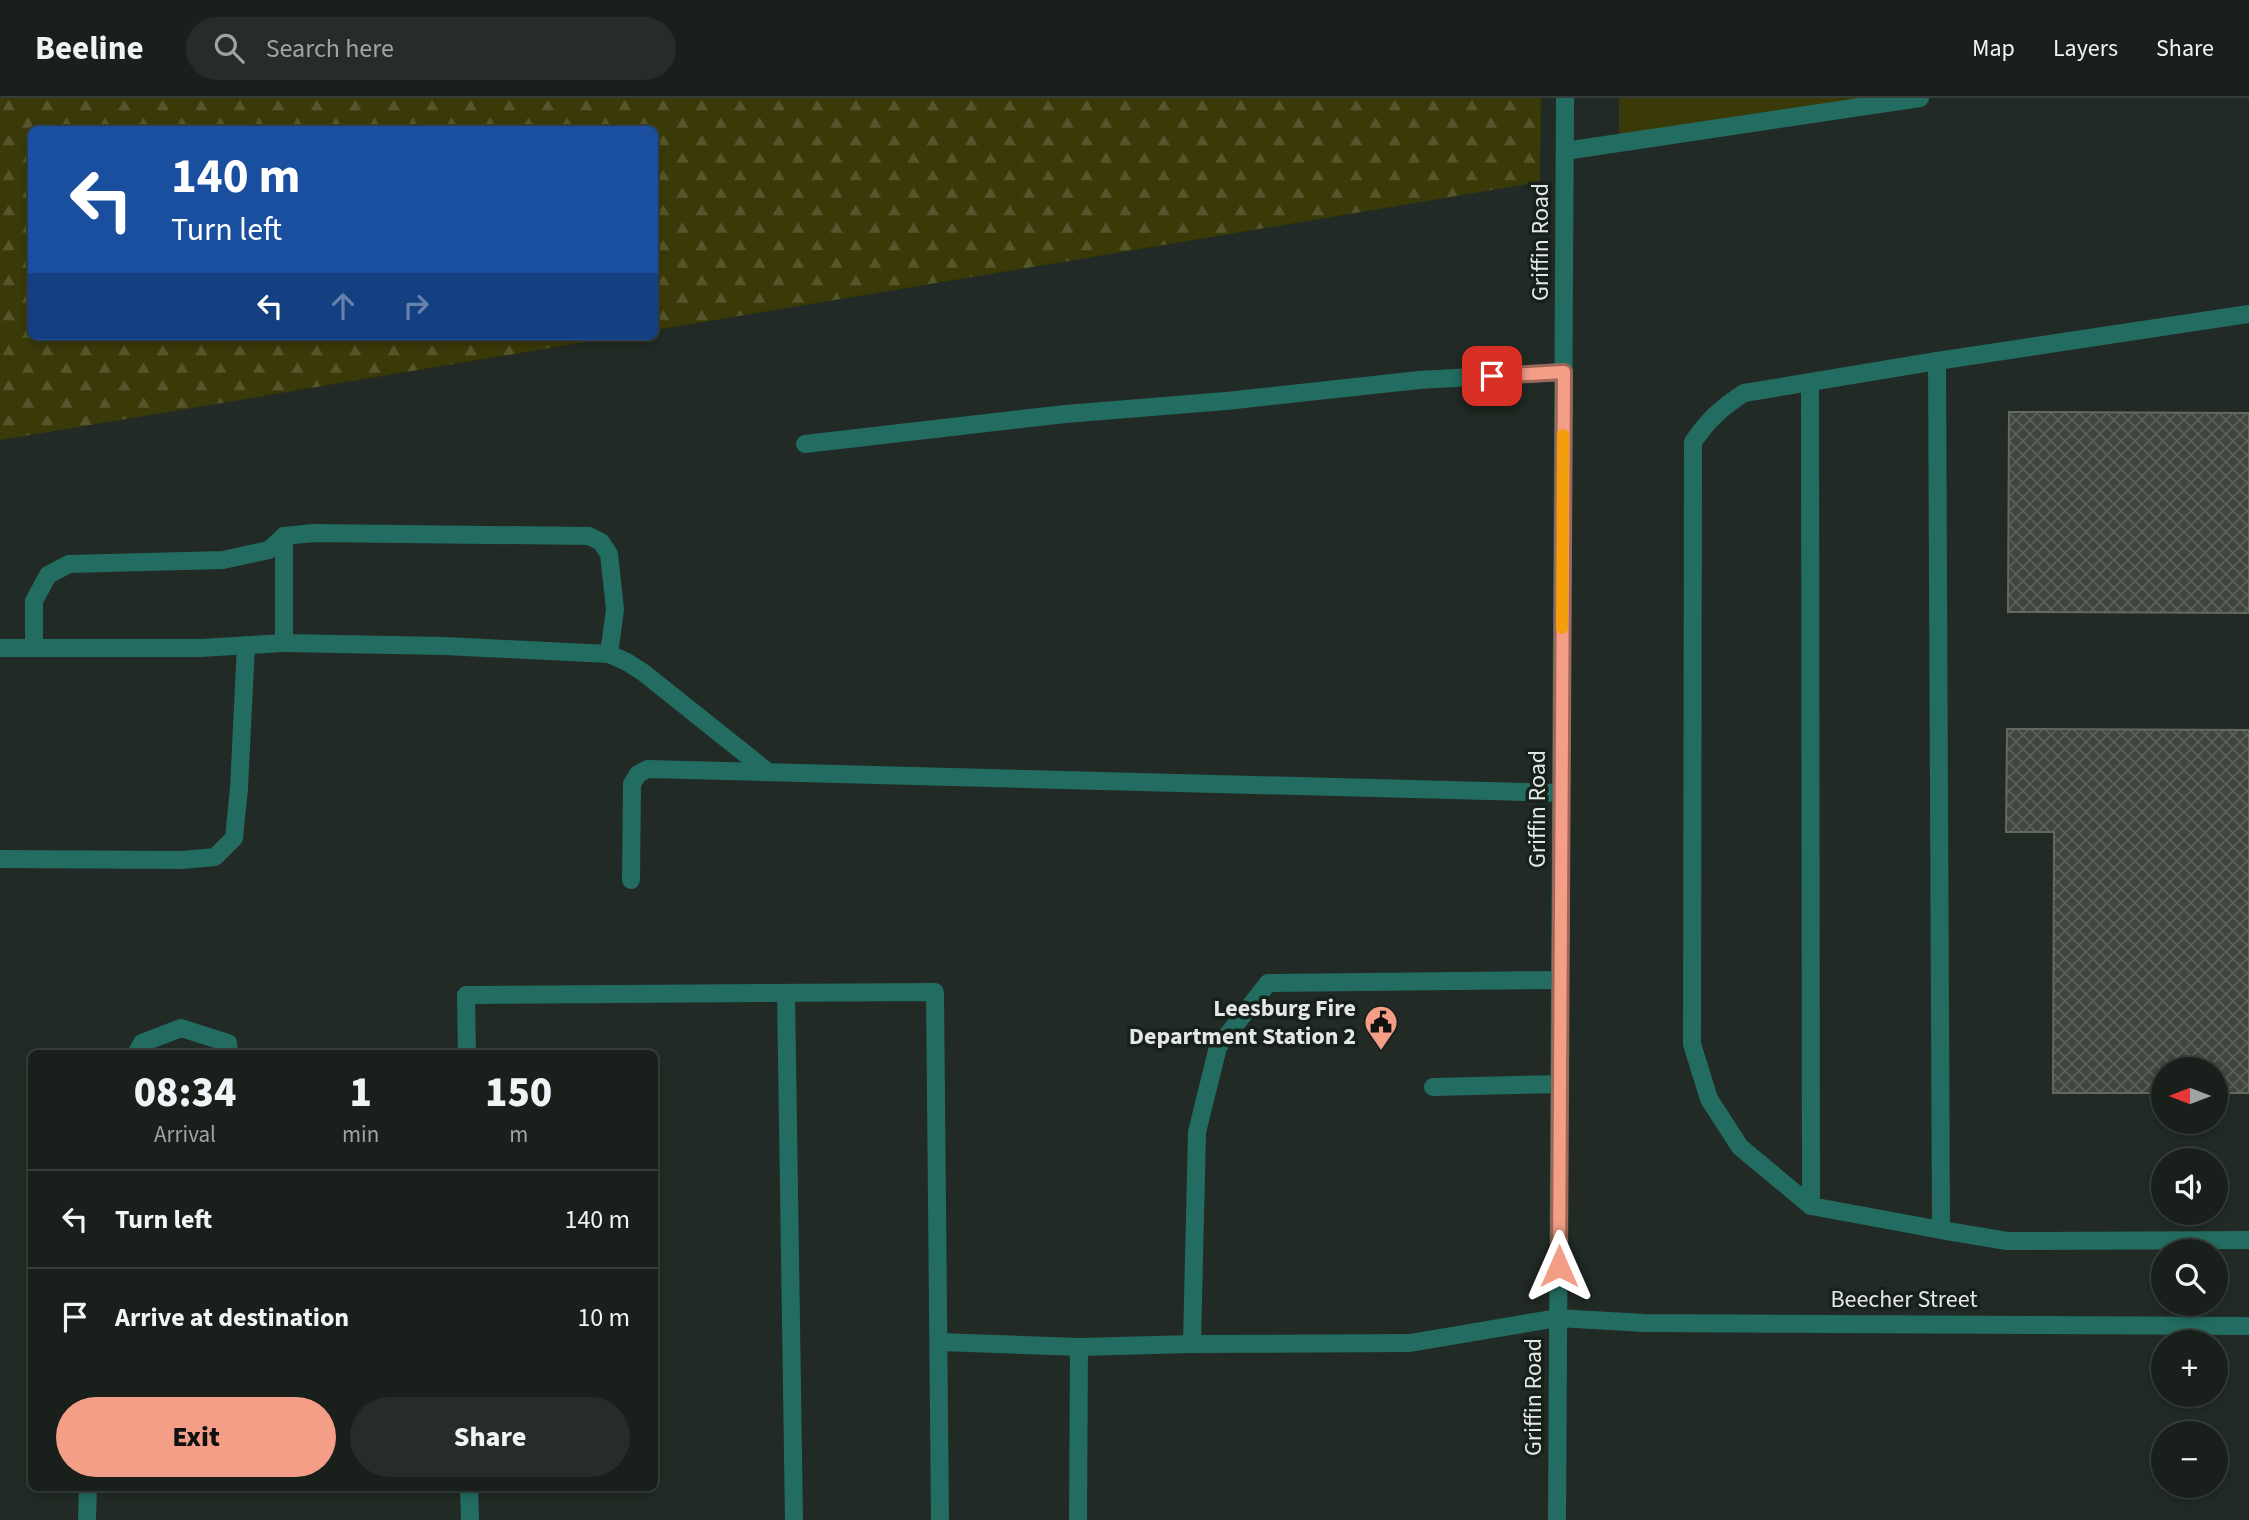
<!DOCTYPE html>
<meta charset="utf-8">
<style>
:root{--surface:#19201b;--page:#262d28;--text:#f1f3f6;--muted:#9fa3a3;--line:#373e3a;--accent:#f49e88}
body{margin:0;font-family:"Source Sans 3",sans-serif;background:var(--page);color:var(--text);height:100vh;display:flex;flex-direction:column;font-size:26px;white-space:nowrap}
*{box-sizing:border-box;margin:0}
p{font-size:23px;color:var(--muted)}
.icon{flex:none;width:38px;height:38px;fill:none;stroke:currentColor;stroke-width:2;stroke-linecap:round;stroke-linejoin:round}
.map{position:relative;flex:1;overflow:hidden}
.side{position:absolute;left:28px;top:952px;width:630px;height:441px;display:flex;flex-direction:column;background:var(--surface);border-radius:10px;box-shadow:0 4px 10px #0003,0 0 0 2px var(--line)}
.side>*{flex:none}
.top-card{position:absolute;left:28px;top:28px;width:630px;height:214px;border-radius:10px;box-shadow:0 4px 10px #0003,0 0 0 2px var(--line);background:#1a4fa0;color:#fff;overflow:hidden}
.needle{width:46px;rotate:270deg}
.buttons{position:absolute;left:2151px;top:959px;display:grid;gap:14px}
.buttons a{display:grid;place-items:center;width:77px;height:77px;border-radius:50%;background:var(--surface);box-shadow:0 4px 10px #0003,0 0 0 2px var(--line);font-size:35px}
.pin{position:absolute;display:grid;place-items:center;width:60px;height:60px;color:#fff;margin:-30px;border-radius:14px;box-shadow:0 4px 10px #0006}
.me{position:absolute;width:77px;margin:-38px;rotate:0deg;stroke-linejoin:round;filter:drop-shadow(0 0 5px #0008)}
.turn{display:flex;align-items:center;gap:24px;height:147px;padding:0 28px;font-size:32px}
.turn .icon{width:91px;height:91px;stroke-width:2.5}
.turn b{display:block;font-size:49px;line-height:60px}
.lanes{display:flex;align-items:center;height:66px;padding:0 28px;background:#0003;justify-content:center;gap:35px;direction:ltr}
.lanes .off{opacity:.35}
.eta{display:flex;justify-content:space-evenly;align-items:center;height:119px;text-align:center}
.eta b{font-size:42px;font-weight:800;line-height:49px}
.button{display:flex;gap:14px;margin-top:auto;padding:14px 28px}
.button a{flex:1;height:80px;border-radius:42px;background:var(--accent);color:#111;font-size:28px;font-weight:800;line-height:80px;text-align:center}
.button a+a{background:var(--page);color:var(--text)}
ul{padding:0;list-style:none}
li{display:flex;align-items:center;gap:21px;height:98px;padding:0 28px;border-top:2px solid var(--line)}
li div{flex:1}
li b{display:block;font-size:26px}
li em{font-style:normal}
header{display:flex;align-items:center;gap:42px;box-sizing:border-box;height:98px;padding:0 35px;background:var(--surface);border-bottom:2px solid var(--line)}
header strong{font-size:33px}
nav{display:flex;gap:38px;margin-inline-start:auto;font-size:24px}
.search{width:490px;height:63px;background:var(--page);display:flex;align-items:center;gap:18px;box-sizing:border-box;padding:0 24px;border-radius:38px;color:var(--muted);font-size:26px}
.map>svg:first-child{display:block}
.green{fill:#3a3908}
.forest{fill:url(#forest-firs)}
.building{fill:url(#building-cross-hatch);stroke:#646960;stroke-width:2}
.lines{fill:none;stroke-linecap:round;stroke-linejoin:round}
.service{stroke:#236c61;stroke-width:18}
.minor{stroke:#236c61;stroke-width:18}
.tertiary{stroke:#236c61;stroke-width:18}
.route-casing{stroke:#9f6758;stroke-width:18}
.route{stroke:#f49e88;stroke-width:12}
.slow{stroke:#f59e0b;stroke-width:12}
.labels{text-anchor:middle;stroke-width:7;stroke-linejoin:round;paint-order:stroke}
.street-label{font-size:24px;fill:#e3e8e5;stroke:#18201b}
.poi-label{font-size:24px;font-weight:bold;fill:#e3e8e5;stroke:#18201b;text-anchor:end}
</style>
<header>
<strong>Beeline</strong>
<div class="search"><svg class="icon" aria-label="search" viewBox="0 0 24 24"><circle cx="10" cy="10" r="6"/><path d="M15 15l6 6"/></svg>Search here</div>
<nav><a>Map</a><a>Layers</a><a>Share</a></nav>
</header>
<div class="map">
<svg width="2249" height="1422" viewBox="0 0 2249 1422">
<defs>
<pattern id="forest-firs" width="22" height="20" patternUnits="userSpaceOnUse" patternTransform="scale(1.75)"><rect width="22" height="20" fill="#3a3908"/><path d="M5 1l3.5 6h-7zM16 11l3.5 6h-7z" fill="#56562c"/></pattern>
<pattern id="building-cross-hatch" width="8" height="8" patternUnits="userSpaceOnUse" patternTransform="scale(1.75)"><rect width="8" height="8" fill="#40453d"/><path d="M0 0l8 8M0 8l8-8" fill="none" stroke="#5b6059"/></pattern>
</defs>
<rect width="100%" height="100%" fill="#212a24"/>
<polygon class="green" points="1619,0 1890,0 1619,45"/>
<polygon class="forest" points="0,0 1541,0 1540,84 655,232 654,32 32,32 32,238 621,238 0,342"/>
<g class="building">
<polygon points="2009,314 2249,315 2249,515 2008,514"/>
<polygon points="2007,631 2249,632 2249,995 2216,995 2216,971 2163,971 2163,995 2053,995 2054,734 2006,734"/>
</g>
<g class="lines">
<g class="service">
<path d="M1937,263l-193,32c-23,15 -36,27 -51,49l-1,602 17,55 31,48 71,59 130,24"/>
<polyline points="1810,284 1811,1108"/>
<polyline points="805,346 1065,316 1226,303 1419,282 1564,274"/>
<polyline points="0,550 200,550 284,545"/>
<polyline points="34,550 34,503 48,477 69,466 223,462 269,452 284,438"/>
<polyline points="609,556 615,511 609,456 601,444 589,438 314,435 284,438 284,545 445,548 609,556 627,564 644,575 768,674"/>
<polyline points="0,761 182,762 215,759 234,740 239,690 246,547"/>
<polyline points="631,782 632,686 638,676 648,671 1561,695"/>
<polyline points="786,895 794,1422"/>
<polyline points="136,956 142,945 181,930 228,945 229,956"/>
<polyline points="467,956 466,897 935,894 940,1422"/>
<polyline points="1433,989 1560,986"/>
<polyline points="1558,1220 1410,1245 1192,1246 1197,1034 1218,949 1268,885 1560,882"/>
<polyline points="939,1244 1079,1249 1078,1422"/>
<polyline points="1079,1249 1192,1246"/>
<polyline points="469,1390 470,1422"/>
<polyline points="87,1422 88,1390"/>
</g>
<g class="minor">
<polyline points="1565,53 1920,0"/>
<polyline points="2249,216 1937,263 1941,1132 2007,1143 2249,1142"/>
<polyline points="1558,1220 1644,1225 2249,1228"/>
</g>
<polyline class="tertiary" points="1557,1422 1565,0"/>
</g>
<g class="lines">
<defs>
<polyline id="route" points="1492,278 1564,274 1559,1168"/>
</defs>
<use href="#route" class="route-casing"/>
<use href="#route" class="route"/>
<polyline class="slow" points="1562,530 1563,337"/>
</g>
<defs>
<symbol id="civic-pin" viewBox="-11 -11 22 30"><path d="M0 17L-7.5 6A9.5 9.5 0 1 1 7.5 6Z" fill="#f49e88" stroke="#18201b"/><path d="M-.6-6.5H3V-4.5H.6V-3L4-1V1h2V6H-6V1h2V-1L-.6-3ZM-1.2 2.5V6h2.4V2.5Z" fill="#111"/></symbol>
</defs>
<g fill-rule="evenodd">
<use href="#civic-pin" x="1362" y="905" width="38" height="52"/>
</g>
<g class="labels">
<g class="street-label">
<text transform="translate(1540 144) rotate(-90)" y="8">Griffin Road</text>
<text transform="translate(1537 711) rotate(-90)" y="8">Griffin Road</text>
<text x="1904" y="1209">Beecher Street</text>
<text transform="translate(1533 1299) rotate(-90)" y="8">Griffin Road</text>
</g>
<g class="poi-label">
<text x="1356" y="918">Leesburg Fire<tspan x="1356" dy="28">Department Station 2</tspan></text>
</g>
</g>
</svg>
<div class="buttons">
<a><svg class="needle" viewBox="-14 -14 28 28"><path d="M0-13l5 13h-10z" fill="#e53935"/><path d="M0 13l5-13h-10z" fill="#9fa3a3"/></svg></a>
<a><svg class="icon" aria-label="sound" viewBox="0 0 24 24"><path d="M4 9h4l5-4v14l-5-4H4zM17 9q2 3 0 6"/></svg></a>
<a><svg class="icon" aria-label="search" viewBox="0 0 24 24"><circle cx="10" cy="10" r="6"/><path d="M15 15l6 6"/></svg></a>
<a>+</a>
<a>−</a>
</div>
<div class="pin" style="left:1492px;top:278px;background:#d93025"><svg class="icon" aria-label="arrive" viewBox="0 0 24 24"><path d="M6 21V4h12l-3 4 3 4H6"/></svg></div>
<svg class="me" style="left:1559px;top:1168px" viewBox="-20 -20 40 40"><path d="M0-17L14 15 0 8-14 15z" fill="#f49e88" stroke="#fff" stroke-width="4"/></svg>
<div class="top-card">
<div class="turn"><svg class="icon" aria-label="left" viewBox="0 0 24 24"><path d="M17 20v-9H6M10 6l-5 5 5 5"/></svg><div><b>140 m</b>Turn left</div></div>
<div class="lanes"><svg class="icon" aria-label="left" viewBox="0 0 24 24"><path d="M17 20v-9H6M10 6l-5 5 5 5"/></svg><svg class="icon off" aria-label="ahead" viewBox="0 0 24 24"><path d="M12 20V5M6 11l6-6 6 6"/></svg><svg class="icon off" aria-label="right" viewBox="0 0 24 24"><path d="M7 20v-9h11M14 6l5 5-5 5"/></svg></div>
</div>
<section class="side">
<div class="eta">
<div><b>08:34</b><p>Arrival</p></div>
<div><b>1</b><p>min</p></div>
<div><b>150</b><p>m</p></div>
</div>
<ul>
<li><svg class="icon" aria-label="left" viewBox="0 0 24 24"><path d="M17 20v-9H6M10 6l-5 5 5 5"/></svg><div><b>Turn left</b></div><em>140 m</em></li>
<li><svg class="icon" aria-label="arrive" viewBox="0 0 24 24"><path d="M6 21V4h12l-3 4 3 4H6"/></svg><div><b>Arrive at destination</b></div><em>10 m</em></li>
</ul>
<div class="button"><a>Exit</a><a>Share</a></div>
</section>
</div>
